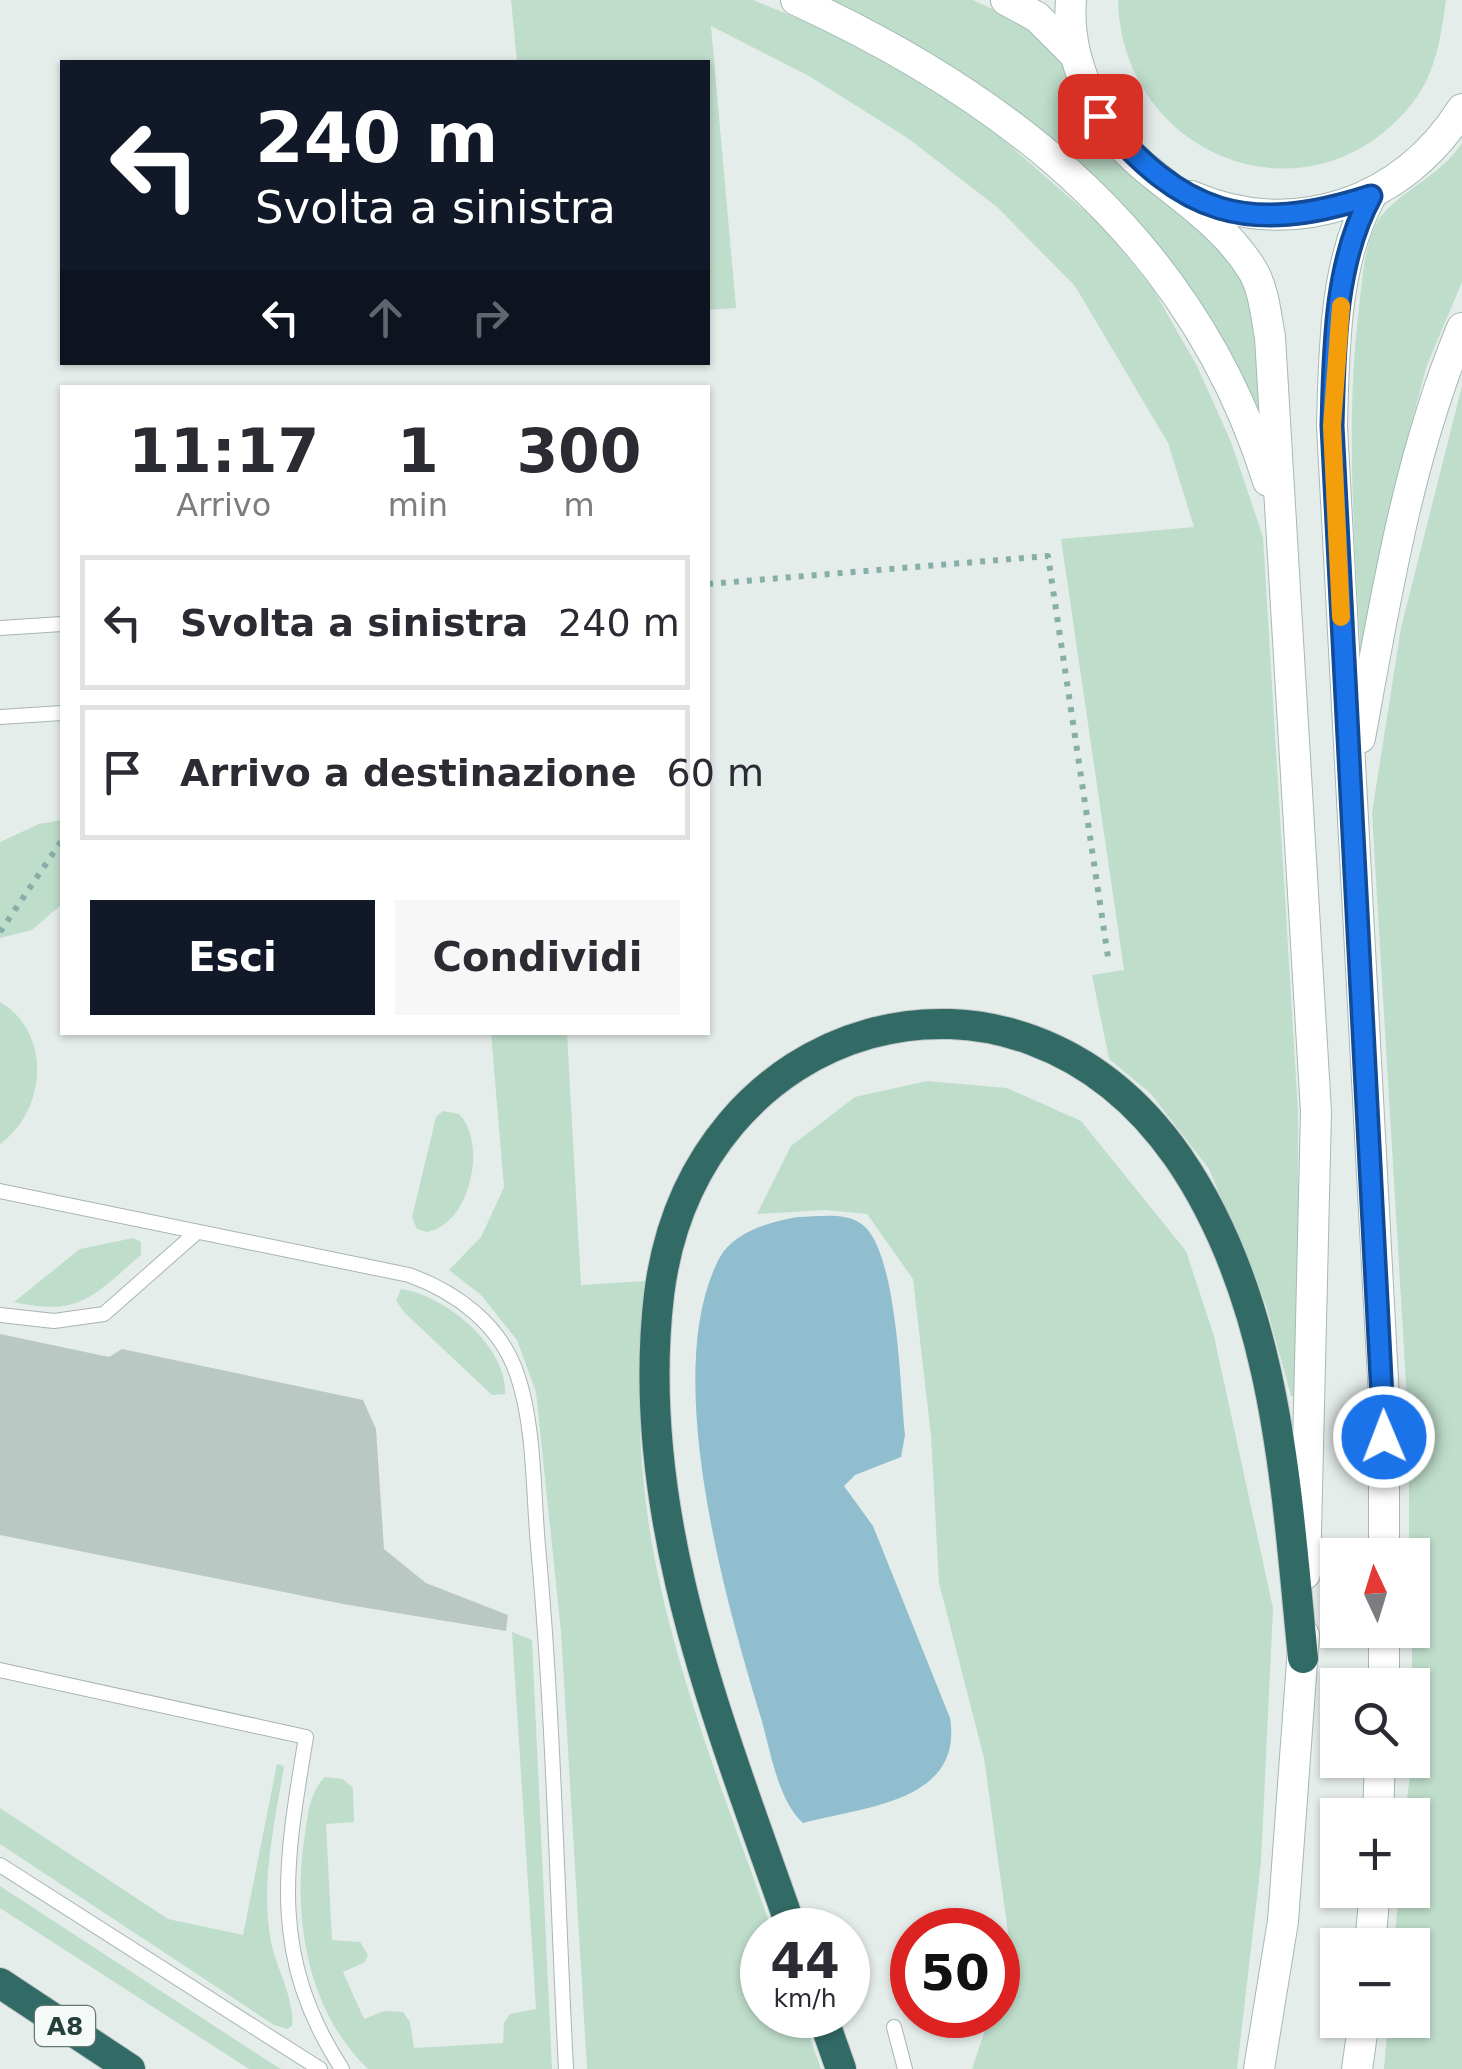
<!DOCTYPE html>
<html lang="it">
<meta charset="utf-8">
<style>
:root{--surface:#fff;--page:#f7f7f7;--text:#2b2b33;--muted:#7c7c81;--line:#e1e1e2;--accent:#111827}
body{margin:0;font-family:"DejaVu Sans",sans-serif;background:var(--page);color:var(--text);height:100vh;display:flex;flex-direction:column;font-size:38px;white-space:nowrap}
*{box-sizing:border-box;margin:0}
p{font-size:32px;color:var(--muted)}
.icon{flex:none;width:55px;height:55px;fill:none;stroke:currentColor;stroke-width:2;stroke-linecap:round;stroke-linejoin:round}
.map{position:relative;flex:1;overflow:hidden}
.drawer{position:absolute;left:60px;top:385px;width:650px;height:650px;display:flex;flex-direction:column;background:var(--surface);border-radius:0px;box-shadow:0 2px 8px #0004}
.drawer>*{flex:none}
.guide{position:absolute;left:60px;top:60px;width:650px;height:305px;border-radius:0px;box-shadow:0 2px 8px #0004;background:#111827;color:#fff;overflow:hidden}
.needle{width:65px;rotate:356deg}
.controls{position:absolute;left:1320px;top:1538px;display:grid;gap:20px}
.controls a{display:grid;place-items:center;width:110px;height:110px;border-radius:0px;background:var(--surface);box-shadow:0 2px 8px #0004;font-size:50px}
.speed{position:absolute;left:740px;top:1908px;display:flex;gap:20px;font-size:50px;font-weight:700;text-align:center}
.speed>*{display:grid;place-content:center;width:130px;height:130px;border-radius:50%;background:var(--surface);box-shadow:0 2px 8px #0004;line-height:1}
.speed small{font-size:25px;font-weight:400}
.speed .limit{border:15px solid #d22;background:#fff;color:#111}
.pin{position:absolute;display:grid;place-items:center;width:85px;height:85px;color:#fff;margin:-42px;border-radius:20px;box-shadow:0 5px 15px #0006}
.me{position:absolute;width:110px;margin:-55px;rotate:359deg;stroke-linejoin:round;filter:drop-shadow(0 0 8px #0008)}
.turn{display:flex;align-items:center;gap:35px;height:210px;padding:0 30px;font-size:45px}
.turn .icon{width:130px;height:130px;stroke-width:2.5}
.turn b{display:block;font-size:70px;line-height:85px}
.lanes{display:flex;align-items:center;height:95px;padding:0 30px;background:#0003;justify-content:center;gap:50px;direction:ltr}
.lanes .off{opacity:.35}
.eta{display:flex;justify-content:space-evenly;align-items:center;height:170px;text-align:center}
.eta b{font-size:60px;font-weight:800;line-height:70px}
.action{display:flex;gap:20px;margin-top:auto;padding:20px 30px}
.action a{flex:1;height:115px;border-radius:0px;background:var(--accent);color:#fff;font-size:40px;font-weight:800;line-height:115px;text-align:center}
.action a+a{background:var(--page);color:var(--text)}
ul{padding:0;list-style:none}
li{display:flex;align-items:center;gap:30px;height:135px;margin:0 20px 15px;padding:0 10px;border:5px solid var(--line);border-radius:0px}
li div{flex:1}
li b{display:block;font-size:38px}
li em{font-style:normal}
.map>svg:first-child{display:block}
.green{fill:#bfddcb}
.water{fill:#90becf}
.building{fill:#bac8c4}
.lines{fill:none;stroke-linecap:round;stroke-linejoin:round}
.service-casing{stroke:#a8b5b3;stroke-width:16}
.secondary-casing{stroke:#a4b9b4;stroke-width:32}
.motorway-casing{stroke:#c2c9c8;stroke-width:32}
.path{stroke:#87afa8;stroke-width:6;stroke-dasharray:5 8;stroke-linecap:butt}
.service{stroke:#fff;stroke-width:14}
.secondary{stroke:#fff;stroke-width:30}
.motorway{stroke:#326a65;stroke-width:30}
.route-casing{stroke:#114b97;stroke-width:25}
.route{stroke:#1a73e8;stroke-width:18}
.slow{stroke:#f59e0b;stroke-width:18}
.labels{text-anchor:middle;stroke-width:10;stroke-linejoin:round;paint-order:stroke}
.shield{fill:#f5faf8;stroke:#637774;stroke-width:2.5}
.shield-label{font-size:25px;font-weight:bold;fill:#253f3b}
</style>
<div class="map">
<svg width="1462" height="2069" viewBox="0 0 1462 2069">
<rect width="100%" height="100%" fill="#e5edeb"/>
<g class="green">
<polygon points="511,0 753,0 856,42 969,110 1102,226 1153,289 1197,366 1231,442 1263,537 1298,1111 1298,1396 1291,1396 1266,1305 1209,1169 1151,1094 1109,1059 1092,975 1124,970 1061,539 1194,527 1168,443 1075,286 997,207 909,139 809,76 711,26 736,308 708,310 708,62 517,62"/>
<path d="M828,0h145l57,27 34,35 179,218 9,26 14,125c-97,-207 -231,-336 -438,-431z"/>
<path d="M1118,0h328c-5,36 -10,72 -32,101 -100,130 -292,59 -296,-101z"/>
<path d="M1462,143v139l-35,83 -32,118 -33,197c-6,-124 -18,-249 -3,-372 3,-26 5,-59 16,-82 15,-31 65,-48 87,-83z"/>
<polygon points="1462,386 1462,2069 1384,2069 1388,2020 1412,2020 1412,1945 1394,1945 1399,1890 1412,1890 1412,1815 1405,1815 1412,1760 1412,1555 1409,1555 1409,1433 1372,813 1401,628"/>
<polygon points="62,820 62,904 32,930 0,938 0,842 39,824"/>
<path d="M0,1002c53,31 46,109 0,142z"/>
<path d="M491,1033h76l14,252 64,-4c-4,61 -8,121 -3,182 11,160 78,318 130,467h-10v85h40l19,54h-234l-26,-437 -25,-240 -19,-52 -36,-45 -32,-25 32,-33 23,-50z"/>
<polygon points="927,1081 1007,1088 1081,1121 1186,1251 1214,1336 1273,1608 1261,1863 1237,2069 972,2069 990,2015 998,2015 998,1993 1011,1954 984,1758 939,1583 931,1436 913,1279 867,1214 826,1210 757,1214 791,1146 855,1097"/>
<path d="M443,1111l16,3c29,30 11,110 -32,118l-10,-3 -5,-12 24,-100z"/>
<path d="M133,1238l8,4v13c-48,41 -61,62 -127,47l66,-53z"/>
<path d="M401,1289c44,6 106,57 104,105l-13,1 -87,-82 -9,-12z"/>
<path d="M512,1632l20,8 20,429h-184c-62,-59 -76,-155 -63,-235 3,-21 5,-42 20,-57l18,2 10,9 1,34 -28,2 6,116 28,2 8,13 -3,7 -22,10 21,47 20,-8 19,1 7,10 4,26 89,-5 1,-20 6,-9 26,-5z"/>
<path d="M277,1764l7,2c-9,56 -23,113 -14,170 4,29 25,61 22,90l-5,3 -13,-4 -274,-181v-36l168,111 75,16z"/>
<polygon points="0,1886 268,2061 281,2069 249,2069 0,1908"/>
</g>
<path class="water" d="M798,1217c19,0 45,-5 62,6 38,23 40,168 45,212l-4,22 -46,18 -11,11 29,40 77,192c14,85 -89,89 -147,105 -25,-22 -33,-74 -42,-105 -35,-116 -102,-348 -41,-461 14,-25 52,-36 78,-40z"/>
<polygon class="building" points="0,1334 109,1357 122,1349 363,1400 376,1429 384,1549 426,1583 508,1615 506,1631 343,1604 0,1535"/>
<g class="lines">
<defs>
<g id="service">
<polyline points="0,628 62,624"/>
<polyline points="0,717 62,713"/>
<path d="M0,1191l409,84c47,17 91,49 108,99 18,53 16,117 21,172 16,174 19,349 28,523"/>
<polyline points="0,1315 54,1321 104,1314 197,1232"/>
<path d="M0,1670l306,67c-21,127 -38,218 36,332"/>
<polyline points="0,1865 320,2069"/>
<polyline points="894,2027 905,2069"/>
</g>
<g id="secondary">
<path d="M796,0c218,100 398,244 472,481"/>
<polyline points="1006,0 1037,17 1075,55"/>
<path d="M1071,0c-5,58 26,127 71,165 38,32 84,61 111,106 11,19 13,45 17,66l46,775 -11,462"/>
<path d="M1191,196c103,45 213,6 271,-87"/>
<path d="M1371,196c-37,67 -37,155 -39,230l52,972v157"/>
<path d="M1360,738c25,-137 48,-281 102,-410"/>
<polyline points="1384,1685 1384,1630"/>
<polyline points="1378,1815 1380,1760"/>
<polyline points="1370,1945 1375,1890"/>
<polyline points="1259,2069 1283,1921 1304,1635"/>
<polyline points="1357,2069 1364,2020"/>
</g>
<g id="motorway">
<path d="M792,1930c-71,-204 -159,-414 -133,-635 34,-278 355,-373 519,-138 100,145 108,332 125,501"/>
<polyline points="0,1983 130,2069"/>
<polyline points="822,2015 841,2069"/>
</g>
</defs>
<use href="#service" class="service-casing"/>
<use href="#secondary" class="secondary-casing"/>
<use href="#motorway" class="motorway-casing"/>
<g class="path">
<polyline points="708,584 1048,556 1108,957"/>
<polyline points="0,932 62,840"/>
</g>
<use href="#service" class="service"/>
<use href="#secondary" class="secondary"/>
<use href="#motorway" class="motorway"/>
</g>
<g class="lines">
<defs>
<path id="route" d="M1100,116c82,99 147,120 271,80 -37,67 -37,155 -39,230l52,1011"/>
</defs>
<use href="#route" class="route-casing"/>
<use href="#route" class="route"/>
<polyline class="slow" points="1341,306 1332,426 1341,617"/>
</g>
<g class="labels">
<rect class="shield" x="35" y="2006" width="60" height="40" rx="8"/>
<g class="shield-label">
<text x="65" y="2035">A8</text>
</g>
</g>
</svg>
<div class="controls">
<a><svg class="needle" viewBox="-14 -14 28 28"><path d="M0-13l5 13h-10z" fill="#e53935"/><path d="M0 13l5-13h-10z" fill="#7c7c81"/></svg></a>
<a><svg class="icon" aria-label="search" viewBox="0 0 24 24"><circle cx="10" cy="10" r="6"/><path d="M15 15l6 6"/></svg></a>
<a>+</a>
<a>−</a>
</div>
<div class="speed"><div>44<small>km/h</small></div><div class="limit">50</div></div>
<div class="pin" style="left:1100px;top:116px;background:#d93025"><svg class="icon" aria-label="arrive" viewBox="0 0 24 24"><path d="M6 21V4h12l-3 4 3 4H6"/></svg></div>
<svg class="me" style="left:1384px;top:1437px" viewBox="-20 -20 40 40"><circle r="17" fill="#1a73e8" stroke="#fff" stroke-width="3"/><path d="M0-11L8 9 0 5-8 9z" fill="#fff"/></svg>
<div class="guide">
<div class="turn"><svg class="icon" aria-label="left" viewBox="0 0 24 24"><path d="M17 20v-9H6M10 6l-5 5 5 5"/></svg><div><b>240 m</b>Svolta a sinistra</div></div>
<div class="lanes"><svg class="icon" aria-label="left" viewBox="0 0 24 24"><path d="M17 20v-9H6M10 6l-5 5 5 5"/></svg><svg class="icon off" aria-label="ahead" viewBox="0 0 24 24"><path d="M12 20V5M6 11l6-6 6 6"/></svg><svg class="icon off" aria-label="right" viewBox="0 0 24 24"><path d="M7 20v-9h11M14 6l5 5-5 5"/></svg></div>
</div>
<section class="drawer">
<div class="eta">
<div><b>11:17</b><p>Arrivo</p></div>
<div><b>1</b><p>min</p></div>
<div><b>300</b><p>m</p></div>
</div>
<ul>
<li><svg class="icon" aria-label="left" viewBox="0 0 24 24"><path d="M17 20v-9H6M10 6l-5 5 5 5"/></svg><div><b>Svolta a sinistra</b></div><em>240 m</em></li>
<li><svg class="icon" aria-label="arrive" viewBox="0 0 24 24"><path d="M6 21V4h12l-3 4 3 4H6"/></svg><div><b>Arrivo a destinazione</b></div><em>60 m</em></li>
</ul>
<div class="action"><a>Esci</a><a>Condividi</a></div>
</section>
</div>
